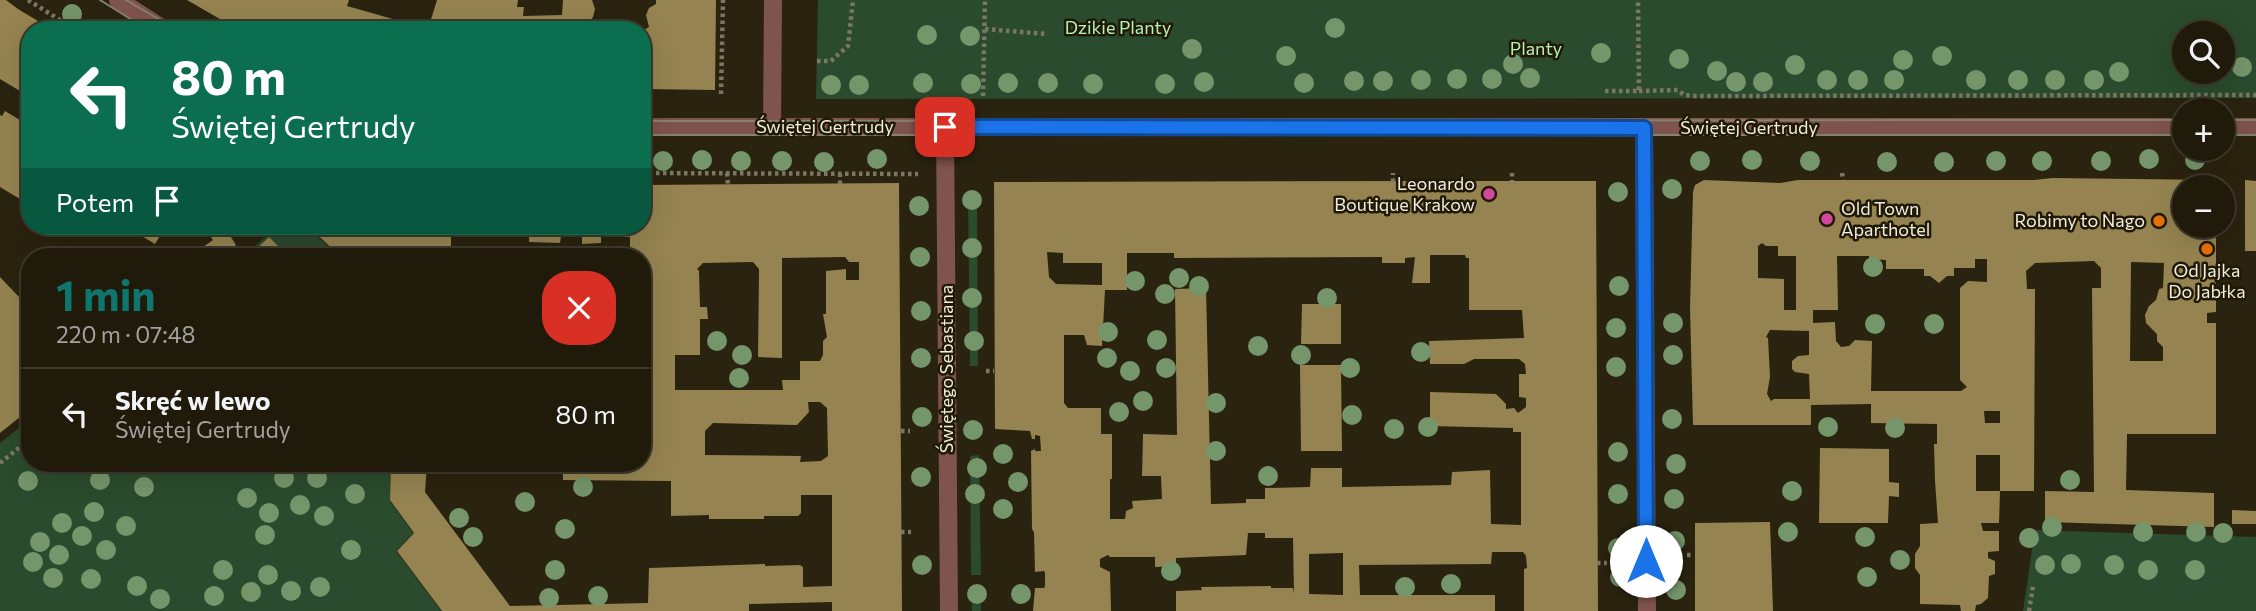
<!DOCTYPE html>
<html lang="pl">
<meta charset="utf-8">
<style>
:root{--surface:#201a0b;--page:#282314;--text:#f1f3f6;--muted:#a2a19d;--line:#3d382c;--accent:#0f766e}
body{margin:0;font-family:Commissioner,sans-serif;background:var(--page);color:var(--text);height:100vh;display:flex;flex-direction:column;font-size:26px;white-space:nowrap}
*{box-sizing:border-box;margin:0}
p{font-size:23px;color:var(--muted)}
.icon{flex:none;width:38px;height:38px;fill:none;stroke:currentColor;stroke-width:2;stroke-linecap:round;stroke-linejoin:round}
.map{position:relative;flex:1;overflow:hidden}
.sheet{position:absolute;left:21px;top:248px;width:630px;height:224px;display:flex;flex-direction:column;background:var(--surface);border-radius:28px;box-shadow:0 7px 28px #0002,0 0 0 2px var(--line)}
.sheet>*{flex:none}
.hud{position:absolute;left:21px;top:21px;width:630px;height:214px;border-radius:28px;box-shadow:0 7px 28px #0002,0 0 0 2px var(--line);background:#0b6e4f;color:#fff;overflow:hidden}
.controls{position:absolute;left:2172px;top:21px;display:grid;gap:14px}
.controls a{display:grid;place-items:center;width:63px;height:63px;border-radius:50%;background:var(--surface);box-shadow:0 7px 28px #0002,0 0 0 2px var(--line);font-size:35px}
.pin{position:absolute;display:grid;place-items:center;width:60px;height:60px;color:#fff;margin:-30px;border-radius:14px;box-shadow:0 4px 10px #0006}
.me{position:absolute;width:77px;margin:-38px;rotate:0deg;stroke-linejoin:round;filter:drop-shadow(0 0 5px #0008)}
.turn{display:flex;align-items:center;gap:24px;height:147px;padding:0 35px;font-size:32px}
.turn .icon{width:91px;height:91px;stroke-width:2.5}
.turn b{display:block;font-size:49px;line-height:60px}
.then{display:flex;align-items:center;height:66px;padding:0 35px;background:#0003;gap:14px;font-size:26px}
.round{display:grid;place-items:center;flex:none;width:74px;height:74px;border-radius:28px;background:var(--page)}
.head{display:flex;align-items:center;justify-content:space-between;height:119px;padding:0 35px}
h1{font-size:42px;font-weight:700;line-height:52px;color:var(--accent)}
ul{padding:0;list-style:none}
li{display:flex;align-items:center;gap:21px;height:91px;padding:0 35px;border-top:2px solid var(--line)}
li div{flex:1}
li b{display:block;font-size:26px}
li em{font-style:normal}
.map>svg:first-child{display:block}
.green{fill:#2a4b2d;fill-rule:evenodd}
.building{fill:#958451;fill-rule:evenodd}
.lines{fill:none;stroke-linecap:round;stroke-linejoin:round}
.path{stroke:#7c7665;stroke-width:4.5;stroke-dasharray:3.5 3.5;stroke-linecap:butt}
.minor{stroke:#7f534e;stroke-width:18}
.tram{stroke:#868070;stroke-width:2}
.tree{fill:#75956b}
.route-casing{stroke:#114b97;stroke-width:18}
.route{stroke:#1a73e8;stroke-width:12}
.hotel-dot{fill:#d1479c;stroke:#201906;stroke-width:2.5}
.food-dot{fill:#e8710a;stroke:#201906;stroke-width:2.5}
.labels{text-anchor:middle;stroke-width:5;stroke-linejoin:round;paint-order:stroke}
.park-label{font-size:18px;fill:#b3f2b6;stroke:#201906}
.street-label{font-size:18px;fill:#f0ece0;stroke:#201906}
.poi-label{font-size:18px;fill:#f0ece0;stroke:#201906;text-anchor:end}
</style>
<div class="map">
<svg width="2256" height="611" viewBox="0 0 2256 611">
<rect width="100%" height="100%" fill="#2a230f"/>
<g class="green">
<path d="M818,0h1438v98l-1440,1zM2184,33h38v39h-38z"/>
<polygon points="977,193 978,366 970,366 968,194"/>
<polygon points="277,226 306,226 340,257 244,257"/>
<polygon points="30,419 30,464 391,464 390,501 413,533 396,551 441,611 0,611 0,443"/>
<polygon points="979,455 981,575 971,575 970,456"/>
<polygon points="2035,530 2256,537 2256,611 2023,611"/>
<rect x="972" y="586" width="9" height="25"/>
</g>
<g class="building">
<polygon points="0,0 6,0 18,9 53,30 30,30 30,97 0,79"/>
<polygon points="187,0 349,0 347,6 428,29 437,0 518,0 517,7 524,7 523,16 562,15 563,0 592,0 595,9 593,17 588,23 593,30 239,30"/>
<polygon points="656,0 716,0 715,90 642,89 642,31 649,27 646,15 649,8 656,4"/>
<polygon points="5,111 30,126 30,205 0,187 0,115 2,116"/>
<path d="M2052,178l164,2v7h-32v39h32v86l-9,1v10h9v111h-89l-1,56 88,3v34l-169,-5v-31l49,1 -2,-204h9v-20l-7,-7 -59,2 -9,8 1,18h8l-1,202h-34v-36h-24v36h24l-1,32h-18l2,8h16v20l-11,1v6l7,3v13l-6,2 -1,22 -7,6 -5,1 -1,6h-14l-1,-6 -40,-1v-29l-5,-7v-14l5,-8v-22l18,-1 -3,-42 -1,-37h3v-20l-66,-1v-19l-60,1v20h-118l-3,-117 3,-116 2,-7 9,-5 76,3 18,-3h236zM1762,243l4,3h12v10h18v54h-12v-31l-26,-1v-32zM1837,256h32v3l17,1v9h38v7h6l9,7 8,-7h7v-8h21v-9h12v23l-19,-1 -8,7v92l7,7 -6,4h-90l1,-50 -17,-1 -6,6 -8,1 -5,-6 -1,-19 -22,1v-13h25zM2131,262l33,1 -1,25 -4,1 -3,11 -7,6 -4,9 1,8 11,11v7l6,6v14h-33zM1770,330l39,1v24l-11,1 -6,5v8l3,3 14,2 1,25h-36l-3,2 -4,-7 3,-17 -2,-39 -2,-1zM1984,411h16v12h-15z"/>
<polygon points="2245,180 2256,181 2256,251 2245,251"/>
<path d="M1429,181h167l2,430h-74v-42l3,-1 -1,-12 -3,-4h-31l-1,12 -132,1 1,30h135v16h-319v-20l26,-1 -1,-3 70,-1v2h22l1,6 -1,-56h-28v-5h-17l-2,22 -70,3v8l-21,1v-10h-45l-2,-2 -8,4v8l10,5 1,39h-78l2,-23h9l1,-2v-13l-1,-2 -9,1 -1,-40 -2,-3 -1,-78 4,-2v2h6l-1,-15 -5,-1v4h-3l-2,-8 -35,-2 -1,-247zM1047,252l16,1v10h39v22l-46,-1 -7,-7zM1127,253h47v5l208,-1v6h23v-5l10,-1 -3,26h18v-28h35l1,3h3v52h53l2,28 -95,3 1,23h34l10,-5h45l6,5 1,10h-7v23l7,1v9l-8,6 -4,-5 -8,1v-5l-10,-10 -66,-2v34l83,2v4h8v93l-30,-1 -1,-54 -38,2 -1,13 -109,2v-19h-31l-1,19 -45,1v11h-19v4l-35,1 -5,-216 -31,1 2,146 -34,-1 -1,42h19l1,23 -30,2 1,7 -7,3 -1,8h-15v-40h2v-45h-11v-26h-33l-4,-5v-68h20l3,10 15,1 3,-56h22zM1343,553v42l-34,-1v-40z"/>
<path d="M899,183l3,428h-70v-9l-83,2v7h-307l-45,-60 17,-18 -24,-33 1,-36h36l-2,28 85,114 138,-3 1,-35 116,-4v2l35,-1 3,2v20l29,-1v-91h-31v18l-3,3h-34v3h-55v-4l-38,1v-35l-108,-1v-12l35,-1v-3h44v-137l2,1 3,-41h-5v-30h-12v-20h-29v6l-19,1v-8h-21l-1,7 -31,-1v-6h-78v12l-11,-1v5l13,1v4h-112l-33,-31h334v-41zM845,257l4,5h10v18h-13v-11l-20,2v43h-3l4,23 -4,4v14l-3,6h-20v19h-18l1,10h-108v-35h25v-36h8l-1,-12h-7l-1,-36 -2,-2 6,-6 50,-1 6,7 -1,88 24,1v-100zM808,402h12l7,6 1,48 -7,5 -21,1 1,-6 -96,-1v-24l8,-8 84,2 12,-13z"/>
<polygon points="125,226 166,226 155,244"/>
<polygon points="218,226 241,226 229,234 236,245 218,257 195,257 193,254 213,240 208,233"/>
<polygon points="269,237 287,255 284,257 248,257"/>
<rect x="561" y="255" width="19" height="2"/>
<polygon points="0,277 19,297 24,292 30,299 26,305 30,309 30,409 0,433"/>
<polygon points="1302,304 1341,304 1341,344 1301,344"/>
<polygon points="1300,365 1341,365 1342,451 1301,451"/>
<polygon points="1820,448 1889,449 1889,482 1899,483 1899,497 1889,496 1888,523 1819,523"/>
<polygon points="2232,510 2256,511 2256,524 2232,524"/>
<polygon points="1770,522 1773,611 1695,611 1695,523"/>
</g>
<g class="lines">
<g class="path">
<polyline points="28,0 76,30"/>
<polyline points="985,29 1046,34"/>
<polyline points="817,61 831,61 848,46 853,0"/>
<polyline points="1605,91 1639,91 1638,0"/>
<polyline points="1639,91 1678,90 1684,95 1695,96 2256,95"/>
<polyline points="721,94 723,0"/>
<polyline points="983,96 985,0"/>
<polyline points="642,173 918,174"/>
<polyline points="727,173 728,185"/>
<polyline points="1512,173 1512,181"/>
<polyline points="1842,173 1843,180"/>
<polyline points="1393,182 1393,173"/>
<polyline points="840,184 840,174"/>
<polyline points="986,371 994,371"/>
<polyline points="901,431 910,431"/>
<polyline points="0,463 30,439"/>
<polyline points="901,532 911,532"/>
<polyline points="1687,555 1694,555"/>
<polyline points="1597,563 1607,563"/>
<polyline points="2029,611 2033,586"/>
</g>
<g class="minor">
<polyline points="118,0 165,30"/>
<polyline points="642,127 2184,127"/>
<polyline points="772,127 773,0"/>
<polyline points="945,127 949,611"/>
<polyline points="2222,127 2256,127"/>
<polyline points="1644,128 1647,611"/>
</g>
<g class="tram">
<polyline points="100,0 148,30"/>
<polyline points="126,0 177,30"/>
<polyline points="2222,120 2256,120"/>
<polyline points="642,121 2184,120"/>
<polyline points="642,135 2184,135"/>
<polyline points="2222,135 2256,135"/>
</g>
</g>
<g class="tree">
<circle cx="72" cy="14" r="10"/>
<circle cx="1335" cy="28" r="10"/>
<circle cx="927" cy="35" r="10"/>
<circle cx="970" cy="36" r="10"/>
<circle cx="1192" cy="49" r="10"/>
<circle cx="1601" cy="53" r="10"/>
<circle cx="1286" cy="56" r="10"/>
<circle cx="1942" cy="56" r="10"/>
<circle cx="1679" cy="59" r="10"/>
<circle cx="1903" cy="60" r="10"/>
<circle cx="1513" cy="64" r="10"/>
<circle cx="1795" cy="65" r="10"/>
<circle cx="2242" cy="67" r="10"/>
<circle cx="1717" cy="71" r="10"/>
<circle cx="2119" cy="72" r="10"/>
<circle cx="1530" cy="78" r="10"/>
<circle cx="1457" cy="79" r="10"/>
<circle cx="1492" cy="79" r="10"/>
<circle cx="1421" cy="80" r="10"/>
<circle cx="1827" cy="80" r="10"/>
<circle cx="1858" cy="80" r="10"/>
<circle cx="1894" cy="80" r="10"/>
<circle cx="1976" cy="80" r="10"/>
<circle cx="2018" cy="80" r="10"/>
<circle cx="2055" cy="80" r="10"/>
<circle cx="2094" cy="80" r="10"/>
<circle cx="1354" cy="81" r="10"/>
<circle cx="1383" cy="81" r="10"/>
<circle cx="1204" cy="82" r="10"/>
<circle cx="1736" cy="82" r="10"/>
<circle cx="1763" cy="82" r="10"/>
<circle cx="923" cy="83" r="10"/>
<circle cx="1008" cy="83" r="10"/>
<circle cx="1048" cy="83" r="10"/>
<circle cx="1304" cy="83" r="10"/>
<circle cx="971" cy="84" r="10"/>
<circle cx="1093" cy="84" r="10"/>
<circle cx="1165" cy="84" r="10"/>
<circle cx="831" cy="85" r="10"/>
<circle cx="859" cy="85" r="10"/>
<circle cx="877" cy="159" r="10"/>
<circle cx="2149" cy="159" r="10"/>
<circle cx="702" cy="160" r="10"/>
<circle cx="1752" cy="160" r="10"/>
<circle cx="2195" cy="160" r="10"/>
<circle cx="663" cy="161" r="10"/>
<circle cx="741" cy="161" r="10"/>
<circle cx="782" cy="161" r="10"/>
<circle cx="1700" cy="161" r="10"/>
<circle cx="1810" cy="161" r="10"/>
<circle cx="1996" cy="161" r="10"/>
<circle cx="2042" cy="161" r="10"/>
<circle cx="2101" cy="161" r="10"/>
<circle cx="824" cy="162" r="10"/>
<circle cx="1887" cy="162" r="10"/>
<circle cx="1944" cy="162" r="10"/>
<circle cx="1672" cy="189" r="10"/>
<circle cx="1618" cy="192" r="10"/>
<circle cx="972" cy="200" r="10"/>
<circle cx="919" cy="206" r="10"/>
<circle cx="972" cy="248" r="10"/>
<circle cx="920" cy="257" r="10"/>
<circle cx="1873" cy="267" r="10"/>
<circle cx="1179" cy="278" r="10"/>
<circle cx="1135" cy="281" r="10"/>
<circle cx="1199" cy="286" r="10"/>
<circle cx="1619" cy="286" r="10"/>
<circle cx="1165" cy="294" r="10"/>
<circle cx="972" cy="298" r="10"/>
<circle cx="1327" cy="298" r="10"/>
<circle cx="921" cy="311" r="10"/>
<circle cx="1673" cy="323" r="10"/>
<circle cx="1875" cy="324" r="10"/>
<circle cx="1934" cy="324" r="10"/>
<circle cx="1616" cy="328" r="10"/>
<circle cx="1108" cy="332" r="10"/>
<circle cx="1157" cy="340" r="10"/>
<circle cx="717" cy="341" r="10"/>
<circle cx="974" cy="341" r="10"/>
<circle cx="1258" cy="346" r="10"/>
<circle cx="1421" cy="352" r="10"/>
<circle cx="742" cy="355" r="10"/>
<circle cx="1301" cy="355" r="10"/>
<circle cx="1673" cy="355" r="10"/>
<circle cx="921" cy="358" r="10"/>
<circle cx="1107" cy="358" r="10"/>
<circle cx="1616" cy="367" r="10"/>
<circle cx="1166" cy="368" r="10"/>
<circle cx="1350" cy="368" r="10"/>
<circle cx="1130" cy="371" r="10"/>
<circle cx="739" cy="378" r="10"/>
<circle cx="1143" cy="401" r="10"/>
<circle cx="1216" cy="403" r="10"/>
<circle cx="1119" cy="412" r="10"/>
<circle cx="1352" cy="415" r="10"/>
<circle cx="922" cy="417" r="10"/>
<circle cx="1672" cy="419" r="10"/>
<circle cx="1428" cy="427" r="10"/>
<circle cx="1828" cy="427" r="10"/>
<circle cx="1895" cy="428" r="10"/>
<circle cx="1394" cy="429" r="10"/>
<circle cx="973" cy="430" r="10"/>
<circle cx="1216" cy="451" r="10"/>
<circle cx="1618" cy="452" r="10"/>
<circle cx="1003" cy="454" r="10"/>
<circle cx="1676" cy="464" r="10"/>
<circle cx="977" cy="468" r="10"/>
<circle cx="1268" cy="476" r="10"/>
<circle cx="921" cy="477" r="10"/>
<circle cx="284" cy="478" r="10"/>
<circle cx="317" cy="478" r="10"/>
<circle cx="100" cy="480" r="10"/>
<circle cx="2070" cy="480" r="10"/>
<circle cx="28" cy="481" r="10"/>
<circle cx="1018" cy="482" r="10"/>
<circle cx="144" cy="487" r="10"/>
<circle cx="583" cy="487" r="10"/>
<circle cx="1792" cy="491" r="10"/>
<circle cx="355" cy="494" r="10"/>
<circle cx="975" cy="494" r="10"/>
<circle cx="1618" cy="494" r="10"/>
<circle cx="247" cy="498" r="10"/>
<circle cx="1674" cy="499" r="10"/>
<circle cx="525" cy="502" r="10"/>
<circle cx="300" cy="505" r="10"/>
<circle cx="1003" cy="509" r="10"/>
<circle cx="94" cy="512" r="10"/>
<circle cx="269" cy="513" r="10"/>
<circle cx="324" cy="516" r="10"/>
<circle cx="459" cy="518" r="10"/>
<circle cx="62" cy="523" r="10"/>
<circle cx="126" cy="526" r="10"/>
<circle cx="2052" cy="527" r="10"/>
<circle cx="565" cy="529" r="10"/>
<circle cx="1788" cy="532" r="10"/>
<circle cx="2143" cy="532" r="10"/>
<circle cx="2196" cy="532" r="10"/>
<circle cx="2223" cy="533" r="10"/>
<circle cx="265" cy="535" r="10"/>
<circle cx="82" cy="536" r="10"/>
<circle cx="473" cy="537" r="10"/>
<circle cx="1865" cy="537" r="10"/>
<circle cx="2029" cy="538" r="10"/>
<circle cx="1675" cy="541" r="10"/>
<circle cx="40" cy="542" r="10"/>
<circle cx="1618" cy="548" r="10"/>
<circle cx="106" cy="550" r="10"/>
<circle cx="351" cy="550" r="10"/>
<circle cx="59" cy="555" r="10"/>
<circle cx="1900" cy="560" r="10"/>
<circle cx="33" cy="562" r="10"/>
<circle cx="2071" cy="564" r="10"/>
<circle cx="922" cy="565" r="10"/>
<circle cx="2045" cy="565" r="10"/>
<circle cx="2114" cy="565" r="10"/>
<circle cx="223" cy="570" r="10"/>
<circle cx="555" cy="570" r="10"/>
<circle cx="2148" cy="570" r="10"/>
<circle cx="2195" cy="570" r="10"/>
<circle cx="1171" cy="571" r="10"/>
<circle cx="268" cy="575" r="10"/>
<circle cx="1620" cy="577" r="10"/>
<circle cx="1867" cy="577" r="10"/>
<circle cx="53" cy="578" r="10"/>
<circle cx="91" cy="579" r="10"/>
<circle cx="1451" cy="584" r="10"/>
<circle cx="137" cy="586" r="10"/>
<circle cx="320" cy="587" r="10"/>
<circle cx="1405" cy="587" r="10"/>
<circle cx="1676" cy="590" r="10"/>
<circle cx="291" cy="591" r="10"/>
<circle cx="251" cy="592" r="10"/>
<circle cx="977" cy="594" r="10"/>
<circle cx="1021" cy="594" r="10"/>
<circle cx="214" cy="596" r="10"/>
<circle cx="598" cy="596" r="10"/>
<circle cx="549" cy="598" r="10"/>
<circle cx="160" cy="599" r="10"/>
</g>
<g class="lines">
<defs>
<polyline id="route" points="945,127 1644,128 1646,561"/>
</defs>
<use href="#route" class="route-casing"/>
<use href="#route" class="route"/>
</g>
<g class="hotel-dot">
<circle cx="1489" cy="194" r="7"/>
<circle cx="1827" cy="219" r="7"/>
</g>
<g class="food-dot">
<circle cx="2159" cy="221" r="7"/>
<circle cx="2207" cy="249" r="7"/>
</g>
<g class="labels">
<g class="park-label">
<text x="1118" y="34">Dzikie Planty</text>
<text x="1536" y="55">Planty</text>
</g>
<g class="street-label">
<text x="825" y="133">Świętej Gertrudy</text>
<text x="1749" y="134">Świętej Gertrudy</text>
<text transform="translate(947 369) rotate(-90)" y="6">Świętego Sebastiana</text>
</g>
<g class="poi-label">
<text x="1475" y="190">Leonardo<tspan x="1475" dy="21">Boutique Krakow</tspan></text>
<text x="1841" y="215" text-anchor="start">Old Town<tspan x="1841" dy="21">Aparthotel</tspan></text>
<text x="2145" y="227">Robimy to Nago</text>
<text x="2207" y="277" text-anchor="middle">Od Jajka<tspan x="2207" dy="21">Do Jabłka</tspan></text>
</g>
</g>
</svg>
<div class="controls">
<a><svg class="icon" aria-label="search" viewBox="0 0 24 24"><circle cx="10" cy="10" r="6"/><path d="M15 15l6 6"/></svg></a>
<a>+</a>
<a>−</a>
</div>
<div class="pin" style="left:945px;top:127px;background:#d93025"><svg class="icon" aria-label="arrive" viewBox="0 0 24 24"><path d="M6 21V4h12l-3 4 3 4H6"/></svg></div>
<svg class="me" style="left:1646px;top:561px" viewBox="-20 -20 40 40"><circle r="19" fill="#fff"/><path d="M0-13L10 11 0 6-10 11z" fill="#1a73e8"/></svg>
<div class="hud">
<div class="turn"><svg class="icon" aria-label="left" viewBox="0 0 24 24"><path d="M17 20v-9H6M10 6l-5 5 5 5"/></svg><div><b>80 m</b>Świętej Gertrudy</div></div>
<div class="then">Potem<svg class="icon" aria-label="arrive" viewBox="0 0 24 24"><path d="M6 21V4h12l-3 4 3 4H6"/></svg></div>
</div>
<section class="sheet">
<div class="head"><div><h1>1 min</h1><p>220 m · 07:48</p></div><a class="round" style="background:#d93025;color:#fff"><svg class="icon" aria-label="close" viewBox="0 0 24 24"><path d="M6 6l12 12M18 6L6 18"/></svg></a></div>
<ul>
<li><svg class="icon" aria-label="left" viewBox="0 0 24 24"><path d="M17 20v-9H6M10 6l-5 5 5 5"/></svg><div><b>Skręć w lewo</b><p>Świętej Gertrudy</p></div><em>80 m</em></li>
</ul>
</section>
</div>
